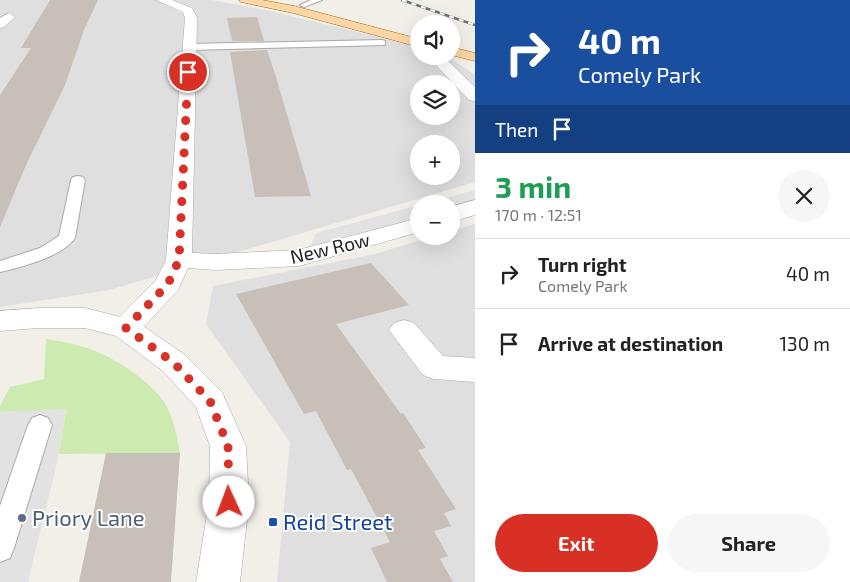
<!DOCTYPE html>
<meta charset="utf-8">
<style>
:root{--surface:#fff;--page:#f6f6f6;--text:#222;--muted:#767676;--line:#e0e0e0;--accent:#d93025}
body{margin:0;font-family:"Exo 2",sans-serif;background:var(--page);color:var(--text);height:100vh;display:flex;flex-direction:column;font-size:19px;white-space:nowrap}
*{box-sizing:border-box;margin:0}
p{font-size:16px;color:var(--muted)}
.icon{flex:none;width:28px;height:28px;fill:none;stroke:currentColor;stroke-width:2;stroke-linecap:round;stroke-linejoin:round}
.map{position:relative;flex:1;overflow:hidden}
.details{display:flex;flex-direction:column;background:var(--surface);width:375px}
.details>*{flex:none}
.top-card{background:#1a4fa0;color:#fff;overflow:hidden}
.controls{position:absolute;left:410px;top:15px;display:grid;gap:10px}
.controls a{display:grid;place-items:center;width:50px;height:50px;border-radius:50%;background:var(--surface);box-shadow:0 5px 20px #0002;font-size:25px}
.pin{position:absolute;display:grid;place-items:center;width:42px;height:42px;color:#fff;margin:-21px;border:2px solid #fff;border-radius:50%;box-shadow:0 1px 5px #0007}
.me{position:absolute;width:55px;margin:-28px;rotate:358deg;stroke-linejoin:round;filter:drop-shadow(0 0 4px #0008)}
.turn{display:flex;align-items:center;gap:18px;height:105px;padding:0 20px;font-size:22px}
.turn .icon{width:65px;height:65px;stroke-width:2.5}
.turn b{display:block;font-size:35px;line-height:42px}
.then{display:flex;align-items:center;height:48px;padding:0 20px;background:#0003;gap:10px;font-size:19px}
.round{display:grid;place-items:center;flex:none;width:52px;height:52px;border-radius:26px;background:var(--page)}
.summary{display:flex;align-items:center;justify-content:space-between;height:85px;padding:0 20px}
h1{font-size:30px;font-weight:700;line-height:38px;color:#1e9e55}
.button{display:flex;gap:10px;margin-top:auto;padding:10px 20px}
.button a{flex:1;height:58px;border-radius:30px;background:var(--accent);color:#fff;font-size:20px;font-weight:700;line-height:58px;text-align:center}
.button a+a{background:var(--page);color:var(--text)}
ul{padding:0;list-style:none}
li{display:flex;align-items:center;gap:15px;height:70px;padding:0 20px;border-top:1px solid var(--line)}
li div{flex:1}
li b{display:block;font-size:19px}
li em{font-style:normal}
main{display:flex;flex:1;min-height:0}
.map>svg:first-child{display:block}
.residential{fill:#e0dfdf;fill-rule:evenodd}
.grass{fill:#cdebb0}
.parking{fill:#e2e2e2}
.building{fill:#c7bfb8}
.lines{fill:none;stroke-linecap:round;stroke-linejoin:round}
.service-casing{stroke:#a9a9a9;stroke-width:2}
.minor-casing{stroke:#a9a9a9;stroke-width:1}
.tertiary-casing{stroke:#a9a9a9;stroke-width:1}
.primary-casing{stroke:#a06b00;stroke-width:1}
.service{fill:#fff;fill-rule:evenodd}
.minor{fill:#fff;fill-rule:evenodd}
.tertiary{fill:#fff;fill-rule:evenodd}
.primary{fill:#fcd6a4;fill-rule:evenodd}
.rail-casing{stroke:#707070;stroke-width:2.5}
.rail{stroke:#fff;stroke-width:2;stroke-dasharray:5;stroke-linecap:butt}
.route{stroke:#d93025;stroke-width:9;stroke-dasharray:0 16.2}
.service-dot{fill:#5c6f8a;stroke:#fff;stroke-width:2}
.transit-dot{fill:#1a4fb4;stroke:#fff;stroke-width:2}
.labels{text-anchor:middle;stroke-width:4;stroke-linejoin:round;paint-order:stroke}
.street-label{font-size:19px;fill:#222;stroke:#fff}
.near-service-label{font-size:22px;fill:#4e5e75;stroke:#fff;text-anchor:start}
.near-transit-label{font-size:22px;fill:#164399;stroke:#fff;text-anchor:start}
</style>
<main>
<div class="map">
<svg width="475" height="582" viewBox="0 0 475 582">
<rect width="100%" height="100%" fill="#f2efe9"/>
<g class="residential">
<path d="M0,0h212l58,11 149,36v9h28l28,19v107l-366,108 -109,17zM419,84h32v32h-32zM419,144h32v32h-32z"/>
<polygon points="475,224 475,582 277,582 290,442 206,324 213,286 375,254 434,236 451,236 451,231"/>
</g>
<path class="grass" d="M46,339c42,6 64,15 97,41 8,7 18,16 23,25 8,15 11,32 14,48l-121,1 7,-44 -66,2v-6l10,-19 34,-8z"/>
<g class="parking">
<polygon points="475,190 475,207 451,215 451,204 424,204"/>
<polygon points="419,205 419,225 307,256 316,233"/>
<polygon points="66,409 59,454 28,582 0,582 0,412"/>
</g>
<g class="building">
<polygon points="50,0 98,0 84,30 65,85 26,165 0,227 0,95 31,48 21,48"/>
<polygon points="257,17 264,41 232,41 227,18"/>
<polygon points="267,50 276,77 311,196 255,197 230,52"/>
<polygon points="371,263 409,305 336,324 401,414 403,413 426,448 418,450 456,509 444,513 451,526 434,531 448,556 440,559 453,582 387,582 371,548 390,542 351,469 347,470 316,411 304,414 236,294"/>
<polygon points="106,453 180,453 171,582 79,582"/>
</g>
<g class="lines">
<defs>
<g id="service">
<polygon points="311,0 322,0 304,7 300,5"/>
<polygon points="382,40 385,41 385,45 189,50 184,47 189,44"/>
<path d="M78,176l5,1 2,3 -10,58c-13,19 -54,29 -75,34v-11l40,-13 19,-12 12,-56 2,-3z"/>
<polygon points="40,415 48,418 52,425 14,548 10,558 0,562 0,506 28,425 32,418"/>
</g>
<g id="minor">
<polygon points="156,0 172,0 192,8 197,18 192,253 216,254 298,250 419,218 419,232 299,266 216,270 188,268 178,290 136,335 126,338 116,335 111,328 116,321 156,280 166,260 185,18 183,12"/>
<polygon points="9,13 15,17 4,27 0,28 0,18"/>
<polygon points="440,57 445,58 475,87 475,101 469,100 435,64 433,61 435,58"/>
<polygon points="475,200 475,215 451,222 451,207"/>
<polygon points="404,320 414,323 443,356 475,358 475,382 434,379 423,375 389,330 394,323"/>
</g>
<polygon id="tertiary" points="38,308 85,308 136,321 185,355 222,392 246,446 249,502 240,582 196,582 209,502 210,446 196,407 163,371 116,336 85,328 38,328 0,331 0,311"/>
<g id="primary">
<polygon points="239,0 262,0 294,6 419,39 419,47 293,13 241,2"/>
<polygon points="451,47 475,53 475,61 451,55"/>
</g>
</defs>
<use href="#service" class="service-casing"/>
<use href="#minor" class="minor-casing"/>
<use href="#tertiary" class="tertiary-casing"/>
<use href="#primary" class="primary-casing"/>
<use href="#service" class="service"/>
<use href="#minor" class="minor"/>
<use href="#tertiary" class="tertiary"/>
<use href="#primary" class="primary"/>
<defs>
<polyline id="rail" points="402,0 475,25"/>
</defs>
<use href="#rail" class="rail-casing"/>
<use href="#rail" class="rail"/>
</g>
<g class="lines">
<polyline class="route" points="188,72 179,260 168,284 126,328 174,363 210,401 228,446 229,502"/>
</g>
<circle class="service-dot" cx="22" cy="518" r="5"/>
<rect class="transit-dot" x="268" y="517" width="10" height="10" rx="2.5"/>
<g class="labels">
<g class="street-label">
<text transform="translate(330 248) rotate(-13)" y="7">New Row</text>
</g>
<g class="near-service-label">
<text x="32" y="526">Priory Lane</text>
</g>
<g class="near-transit-label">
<text x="283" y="530">Reid Street</text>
</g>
</g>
</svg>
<div class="controls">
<a><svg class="icon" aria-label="sound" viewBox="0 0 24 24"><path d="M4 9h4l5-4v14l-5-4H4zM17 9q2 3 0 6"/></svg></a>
<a><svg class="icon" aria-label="layers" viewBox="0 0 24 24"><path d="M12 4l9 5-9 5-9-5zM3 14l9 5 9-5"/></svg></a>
<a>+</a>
<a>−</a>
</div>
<div class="pin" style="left:188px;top:72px;background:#d93025"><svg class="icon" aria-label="arrive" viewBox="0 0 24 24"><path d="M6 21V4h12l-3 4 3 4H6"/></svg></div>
<svg class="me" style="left:229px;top:502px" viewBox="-20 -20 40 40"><circle r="19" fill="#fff"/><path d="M0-13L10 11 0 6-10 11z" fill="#d93025"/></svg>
</div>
<section class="details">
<div class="top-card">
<div class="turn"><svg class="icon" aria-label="right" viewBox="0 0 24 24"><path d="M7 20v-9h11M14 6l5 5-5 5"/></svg><div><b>40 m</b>Comely Park</div></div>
<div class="then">Then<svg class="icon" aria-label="arrive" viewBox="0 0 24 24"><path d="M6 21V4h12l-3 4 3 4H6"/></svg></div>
</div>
<div class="summary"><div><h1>3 min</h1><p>170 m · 12:51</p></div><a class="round"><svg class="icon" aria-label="close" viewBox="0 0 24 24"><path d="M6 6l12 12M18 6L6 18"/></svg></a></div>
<ul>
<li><svg class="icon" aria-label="right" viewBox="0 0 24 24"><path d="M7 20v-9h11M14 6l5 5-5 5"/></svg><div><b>Turn right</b><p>Comely Park</p></div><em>40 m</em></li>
<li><svg class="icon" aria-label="arrive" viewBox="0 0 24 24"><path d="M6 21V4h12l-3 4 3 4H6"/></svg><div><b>Arrive at destination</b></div><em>130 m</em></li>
</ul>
<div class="button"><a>Exit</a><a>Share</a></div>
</section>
</main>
